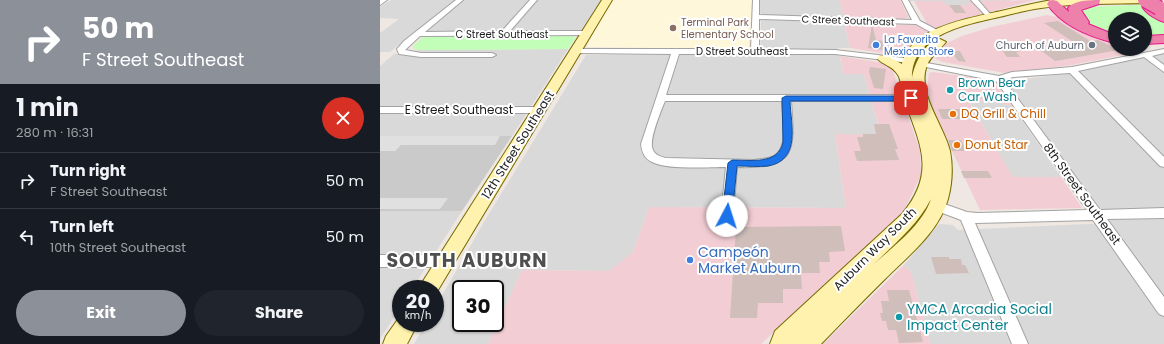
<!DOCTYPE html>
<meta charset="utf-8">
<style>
:root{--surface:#171b24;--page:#20242c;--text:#f1f3f6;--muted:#9ea1a6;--line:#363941;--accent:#8c9099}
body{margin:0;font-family:Poppins,sans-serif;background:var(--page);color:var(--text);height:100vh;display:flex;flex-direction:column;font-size:15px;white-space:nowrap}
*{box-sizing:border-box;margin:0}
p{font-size:13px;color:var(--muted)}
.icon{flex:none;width:22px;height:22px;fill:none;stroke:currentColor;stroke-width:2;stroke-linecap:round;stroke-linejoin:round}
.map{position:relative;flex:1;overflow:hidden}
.side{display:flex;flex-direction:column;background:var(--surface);width:380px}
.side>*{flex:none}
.guide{background:#8c9099;color:#fff;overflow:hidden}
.controls{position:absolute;left:728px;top:12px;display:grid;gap:8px}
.controls a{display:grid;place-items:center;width:44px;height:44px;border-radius:50%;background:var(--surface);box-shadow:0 1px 3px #0004;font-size:20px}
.speed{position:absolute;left:12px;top:280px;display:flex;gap:8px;font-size:20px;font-weight:700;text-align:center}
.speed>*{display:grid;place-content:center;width:52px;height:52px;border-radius:50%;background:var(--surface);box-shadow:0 1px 3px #0004;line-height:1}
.speed small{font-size:10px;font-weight:400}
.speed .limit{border:2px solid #111;border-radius:6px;background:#fff;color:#111}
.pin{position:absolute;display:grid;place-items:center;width:34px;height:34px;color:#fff;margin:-17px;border-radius:8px;box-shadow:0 2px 6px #0006}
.me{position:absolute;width:44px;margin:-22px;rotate:5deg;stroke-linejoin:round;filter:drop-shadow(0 0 3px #0008)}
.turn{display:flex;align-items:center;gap:14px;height:84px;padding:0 16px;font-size:18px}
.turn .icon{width:52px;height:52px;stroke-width:2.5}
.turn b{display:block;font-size:28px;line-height:34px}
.round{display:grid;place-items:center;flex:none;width:42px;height:42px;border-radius:21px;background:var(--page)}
.head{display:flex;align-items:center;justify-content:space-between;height:68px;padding:0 16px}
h1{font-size:24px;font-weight:700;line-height:30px}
.cta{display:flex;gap:8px;margin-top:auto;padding:8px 16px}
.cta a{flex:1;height:46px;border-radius:24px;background:var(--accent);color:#fff;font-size:16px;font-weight:700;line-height:46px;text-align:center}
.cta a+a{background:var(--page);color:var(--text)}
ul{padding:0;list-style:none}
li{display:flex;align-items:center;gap:12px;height:56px;padding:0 16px;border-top:1px solid var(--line)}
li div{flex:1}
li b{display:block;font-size:15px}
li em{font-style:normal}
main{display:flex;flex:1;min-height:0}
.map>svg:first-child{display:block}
.residential{fill:#dad9d9;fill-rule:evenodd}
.commercial{fill:#f2ced4}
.education{fill:#fff7d9}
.religious{fill:#cacaca}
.park{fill:#c2feb8}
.parking{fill:#e0e0e0}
.building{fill:#cfbeba}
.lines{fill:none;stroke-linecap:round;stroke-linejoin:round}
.street-casing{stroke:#a3a3a3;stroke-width:2}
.secondary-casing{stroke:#766a00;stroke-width:2}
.highway-casing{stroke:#e61589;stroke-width:2}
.street{fill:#fff;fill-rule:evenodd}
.secondary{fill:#fff2ae;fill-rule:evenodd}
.highway{fill:#ee81ac;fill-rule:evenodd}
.highway-bridge-casing{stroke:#e61589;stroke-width:16;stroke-linecap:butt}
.highway-bridge{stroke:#ee81ac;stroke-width:14}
.route{fill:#1a73e8;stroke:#114b97}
.education-dot{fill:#8d6e63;stroke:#fff;stroke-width:1.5}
.shop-dot{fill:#3f7fe0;stroke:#fff;stroke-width:1.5}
.worship-dot{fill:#6b7280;stroke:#fff;stroke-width:1.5}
.culture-dot{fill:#0f9aa8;stroke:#fff;stroke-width:1.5}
.food-dot{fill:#e8710a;stroke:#fff;stroke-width:1.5}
.labels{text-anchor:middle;stroke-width:4;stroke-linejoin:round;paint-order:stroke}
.far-street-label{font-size:10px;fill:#1c1c1c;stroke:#fff}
.far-education-label{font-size:10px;fill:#785e54;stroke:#fff;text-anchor:start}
.far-shop-label{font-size:10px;fill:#366cbe;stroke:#fff;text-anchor:start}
.far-worship-label{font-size:10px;fill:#5b616d;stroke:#fff;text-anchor:end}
.culture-label{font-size:12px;fill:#0d838f;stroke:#fff;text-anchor:start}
.street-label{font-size:12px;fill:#1c1c1c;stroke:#fff}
.food-label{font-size:12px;fill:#c56008;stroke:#fff;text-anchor:start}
.near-shop-label{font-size:14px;fill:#366cbe;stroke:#fff;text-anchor:start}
.near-culture-label{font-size:14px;fill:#0d838f;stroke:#fff;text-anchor:start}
.near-district-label{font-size:19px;font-weight:bold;letter-spacing:1px;fill:#4f4f4f;stroke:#fff}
</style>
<main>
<section class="side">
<div class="guide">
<div class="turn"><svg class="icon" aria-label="right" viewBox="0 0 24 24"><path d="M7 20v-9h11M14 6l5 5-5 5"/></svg><div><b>50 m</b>F Street Southeast</div></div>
</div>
<div class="head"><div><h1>1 min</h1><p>280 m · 16:31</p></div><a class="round" style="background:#d93025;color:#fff"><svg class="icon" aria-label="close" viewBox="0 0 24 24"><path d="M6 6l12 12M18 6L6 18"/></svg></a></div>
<ul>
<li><svg class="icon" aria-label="right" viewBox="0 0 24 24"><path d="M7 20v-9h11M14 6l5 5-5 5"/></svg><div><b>Turn right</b><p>F Street Southeast</p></div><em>50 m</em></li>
<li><svg class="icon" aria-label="left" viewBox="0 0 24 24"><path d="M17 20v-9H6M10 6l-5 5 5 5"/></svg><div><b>Turn left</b><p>10th Street Southeast</p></div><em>50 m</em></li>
</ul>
<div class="cta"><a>Exit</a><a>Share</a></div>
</section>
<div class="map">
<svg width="784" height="344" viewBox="0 0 784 344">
<rect width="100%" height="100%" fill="#efe7e1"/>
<g class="residential">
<polygon points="11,0 221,0 201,30 198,31 35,31 10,52 0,52 0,33 19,19 0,18 0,7"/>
<polygon points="380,0 459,0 464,18 383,15 380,13"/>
<polygon points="520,0 630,0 630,1 588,1 591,5 566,5 563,1 521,1"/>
<path d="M385,20l79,2 6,26h-12l5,26h21l14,51 -1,10h-42l11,73 -197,-1 -16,45 -24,19 -87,-1 -34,74h-74l12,-21h9v-15l49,-86 102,-167h174l1,-34zM81,289h34v34h-34z"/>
<polygon points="188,49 132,136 0,136 0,66 14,54 40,50"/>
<polygon points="784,52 784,344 550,344 531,272 524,265 559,224 573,225 578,230 730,223 630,86 628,81 685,74"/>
<polygon points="589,101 612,101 632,106 681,177 633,178"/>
<polygon points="0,211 82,211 32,289 21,289 21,306 0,339"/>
</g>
<g class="commercial">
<polygon points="459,0 520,0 529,18 523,19 464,18"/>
<polygon points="655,0 573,22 561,26 543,34 523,55 520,56 470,48 464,22 533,25 546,22 534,1 563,1 566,5 590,5 587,1"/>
<polygon points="667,15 677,17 735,43 735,49 749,49 757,52 692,65 625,73 563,62 556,59 555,56 567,43 582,36 611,27"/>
<polygon points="460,56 504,63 512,68 540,151 541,175 523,213 381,344 108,344 142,270 229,271 253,252 269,207 466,208 455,134 496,135 494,125 498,124 484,74 463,74"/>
<polygon points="553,72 605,79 616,85 632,106 612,101 589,102 633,177 681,177 702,208 600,210 552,109 548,93 548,81 549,73"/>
<polygon points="524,265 531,272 550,344 443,344"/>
</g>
<polygon class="education" points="232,0 372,0 369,47 366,49 350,49 207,47 208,43"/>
<polygon class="religious" points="0,136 132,136 82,211 0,211"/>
<g class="park">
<path d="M760,5l24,19v11l-19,3v-19h-30l-1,14c-13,-4 -30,-9 -35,-23l8,-3z"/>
<polygon points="47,36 190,36 196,37 188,49 40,50 33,49 33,46 42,38"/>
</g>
<g class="parking">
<polygon points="0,136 120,136 115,145 21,145 15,151 0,151"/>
<polygon points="0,198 68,198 60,209 0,209"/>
</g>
<g class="building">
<polygon points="569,5 580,5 586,13 575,13"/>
<polygon points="678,21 710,41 718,40 739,50 675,61 659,49 695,43 664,23"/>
<polygon points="492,24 496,40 504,41 503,50 488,48"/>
<polygon points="615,41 627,41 630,44 633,44 639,52 636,52 640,57 627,57"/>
<polygon points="571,51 580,51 586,62 578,61"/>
<polygon points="490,67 506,69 503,89 494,88 489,72"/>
<polygon points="558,109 584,109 589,119 562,119"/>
<polygon points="494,124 509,124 518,149 515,149 519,160 477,161 474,151 481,151 477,137 483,137 483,134 496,134"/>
<polygon points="568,140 581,140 587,151 572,151"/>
<polygon points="581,171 608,171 612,178 584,178"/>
<polygon points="461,226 465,251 449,252 450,262 439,262 440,273 421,273 422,289 403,289 403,303 378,303 377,318 350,318 356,227"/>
<polygon points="551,257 569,257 569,259 581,259 582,265 585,265 589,273 556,274"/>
<polygon points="507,290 529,290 543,342 519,343 516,330 508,330 506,321 502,321 500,313 503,313 501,301 509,301"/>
</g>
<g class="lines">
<defs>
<g id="street">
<polygon points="0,0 7,0 0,5"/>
<polygon points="76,0 83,0 45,32 122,31 150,0 157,0 130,31 207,31 211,33 207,35 40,36 25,50 41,53 112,53 116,55 112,57 41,57 19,54 17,49 24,41"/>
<path d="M373,0h6v15l153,5 -10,-20h6l12,21 21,11 -4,2h-3l-18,-10 -157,-5v30l76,1 77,9 1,2 -4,2 -74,-9h-156l-13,41h245l5,3 -5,3h-120c4,51 5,68 -54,66l-4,49 -2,3 -4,2 -4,-2 -2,-3 5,-49c-19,0 -58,3 -74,-5 -8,-4 -10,-10 -11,-18l30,-90 -95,-1 -4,-2 4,-2h175zM285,101h117c0,15 8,45 -8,55 -6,3 -13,3 -19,4l-89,-2c-5,-1 -11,-3 -13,-8 -5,-9 8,-39 12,-49z"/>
<polygon points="591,0 598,0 611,15 611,17 607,17"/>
<polygon points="784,49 784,53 772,56 784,65 784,72 764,57 698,71 784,157 784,167 780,166 690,73 633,77 624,80 720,210 784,208 784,218 727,219 784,297 784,316 779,314 713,220 595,223 648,344 632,344 581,220 552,209 550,206 552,203 556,201 587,212 597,213 707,210 616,81 541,66 537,64 541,62 619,76 632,72 692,67"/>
<polygon points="0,107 159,107 164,110 159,113 0,113"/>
<polygon points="0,255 65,255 70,257 72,261 70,265 65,267 0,267"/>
</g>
<g id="secondary">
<polygon points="222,0 232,0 55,295 55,289 38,289"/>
<path d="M672,0h100l-5,3c-35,1 -71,0 -106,5 -15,2 -28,6 -42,9 -34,8 -87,17 -87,61 2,-14 13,-36 28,-39l6,3c-7,9 -17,15 -20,26 -8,27 18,58 24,83 3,16 2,33 -2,48 -9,33 -40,57 -63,80 -22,22 -43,43 -64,65h-51l5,-13 127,-117c35,-42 18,-70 2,-115 -2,-7 -3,-20 -6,-24 -6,-10 -16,-10 -21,-17l2,-2h8l15,8c8,-37 68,-46 99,-53 17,-4 34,-8 51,-11zM551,199c-9,27 -39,48 -59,67 21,-21 45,-40 59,-67z"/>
<polygon points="21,315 21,323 38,323 27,344 3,344 6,336"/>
</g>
<g id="highway">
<path d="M673,0l4,1 12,11 -1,-4c6,-8 22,-8 32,-8l-1,4 -18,6 8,12 -1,2 27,11v8c-25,-6 -53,-17 -68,-39l2,-3z"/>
<path d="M769,4l15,8v10c-7,-2 -17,-8 -21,-14l2,-3z"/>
<polygon points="784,35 784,43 765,44 765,36"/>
</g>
</defs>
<use href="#street" class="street-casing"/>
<use href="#secondary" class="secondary-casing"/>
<use href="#highway" class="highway-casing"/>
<use href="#street" class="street"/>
<use href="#secondary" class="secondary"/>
<use href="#highway" class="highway"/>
<defs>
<polyline id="highway-bridge" points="765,0 779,8"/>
</defs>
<use href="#highway-bridge" class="highway-bridge-casing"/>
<use href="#highway-bridge" class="highway-bridge"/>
</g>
<path class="route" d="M406,96h125l3,2 -3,3h-121c1,24 11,59 -22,65 -10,1 -21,0 -31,0l-5,50 -1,3h-7l-2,-3 6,-53 4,-3c18,0 47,5 51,-18l-1,-44z"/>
<circle class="education-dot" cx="293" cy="28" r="4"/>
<g class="shop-dot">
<circle cx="496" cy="45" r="4"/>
<circle cx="310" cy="260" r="4"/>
</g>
<circle class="worship-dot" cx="712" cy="45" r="4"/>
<g class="culture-dot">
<circle cx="570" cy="90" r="4"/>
<circle cx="519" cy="317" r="4"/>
</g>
<g class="food-dot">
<circle cx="573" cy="114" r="4"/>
<circle cx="577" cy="145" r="4"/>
</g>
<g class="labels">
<g class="far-street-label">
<text transform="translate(468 20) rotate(2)" y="4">C Street Southeast</text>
<text x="122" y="38">C Street Southeast</text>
<text x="362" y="55">D Street Southeast</text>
</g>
<g class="far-education-label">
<text x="301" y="26">Terminal Park<tspan x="301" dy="12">Elementary School</tspan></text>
</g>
<g class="far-shop-label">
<text x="504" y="43">La Favorita<tspan x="504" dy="12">Mexican Store</tspan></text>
</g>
<g class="far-worship-label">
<text x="704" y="49">Church of Auburn</text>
</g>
<g class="culture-label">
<text x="578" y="87">Brown Bear<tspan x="578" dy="14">Car Wash</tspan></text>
</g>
<g class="street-label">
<text x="79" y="114">E Street Southeast</text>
<text transform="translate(138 145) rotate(-58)" y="4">12th Street Southeast</text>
<text transform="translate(702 194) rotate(54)" y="4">8th Street Southeast</text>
<text transform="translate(495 249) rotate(-45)" y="4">Auburn Way South</text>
</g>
<g class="food-label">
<text x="581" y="118">DQ Grill &amp; Chill</text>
<text x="585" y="149">Donut Star</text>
</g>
<g class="near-shop-label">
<text x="318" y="257">Campeón<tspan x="318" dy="16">Market Auburn</tspan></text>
</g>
<g class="near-culture-label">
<text x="527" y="314">YMCA Arcadia Social<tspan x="527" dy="16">Impact Center</tspan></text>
</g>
<g class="near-district-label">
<text x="87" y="267">SOUTH AUBURN</text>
</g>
</g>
</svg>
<div class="controls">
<a><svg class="icon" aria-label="layers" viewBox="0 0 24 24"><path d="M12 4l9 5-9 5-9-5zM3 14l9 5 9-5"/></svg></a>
</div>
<div class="speed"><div>20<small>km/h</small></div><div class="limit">30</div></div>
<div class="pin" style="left:531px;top:98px;background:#d93025"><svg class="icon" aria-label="arrive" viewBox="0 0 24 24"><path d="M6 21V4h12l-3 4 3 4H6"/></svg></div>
<svg class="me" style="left:347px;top:216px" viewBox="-20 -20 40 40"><circle r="19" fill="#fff"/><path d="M0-13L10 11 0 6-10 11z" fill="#1a73e8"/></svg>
</div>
</main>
